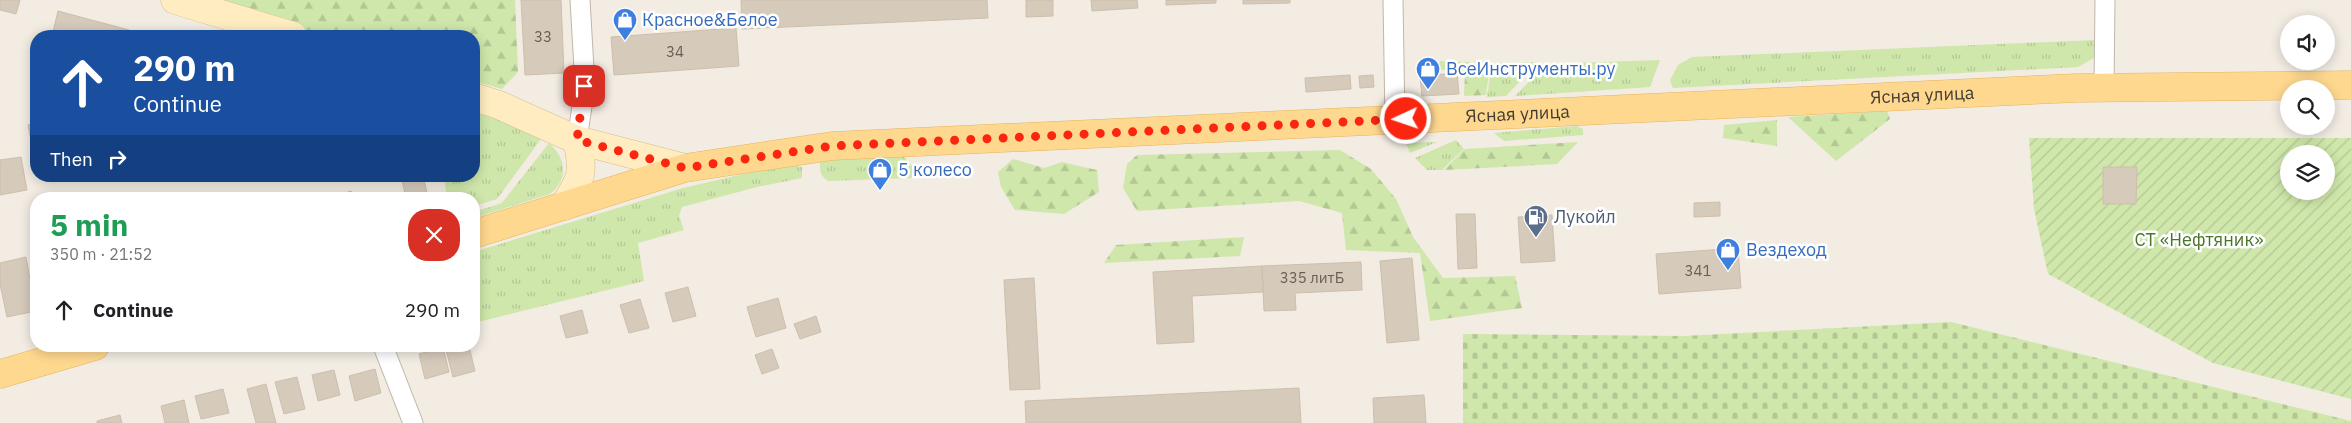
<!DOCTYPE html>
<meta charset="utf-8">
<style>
:root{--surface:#fff;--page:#f2f2f2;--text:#202124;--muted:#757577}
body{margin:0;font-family:"IBM Plex Sans",sans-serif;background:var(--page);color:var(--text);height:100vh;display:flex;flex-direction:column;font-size:19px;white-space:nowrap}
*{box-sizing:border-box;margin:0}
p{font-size:16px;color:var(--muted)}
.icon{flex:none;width:28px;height:28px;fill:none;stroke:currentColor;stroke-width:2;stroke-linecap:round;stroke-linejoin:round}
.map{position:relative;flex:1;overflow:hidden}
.side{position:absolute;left:30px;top:192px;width:450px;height:160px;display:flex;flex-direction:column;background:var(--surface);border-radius:20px;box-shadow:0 2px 12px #0003}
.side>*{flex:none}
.banner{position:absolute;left:30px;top:30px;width:450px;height:152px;border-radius:20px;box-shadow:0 2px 12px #0003;background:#1a4fa0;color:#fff;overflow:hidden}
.tools{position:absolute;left:2280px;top:15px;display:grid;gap:10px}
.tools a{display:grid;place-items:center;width:55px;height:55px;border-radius:50%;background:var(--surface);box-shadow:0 2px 12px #0003;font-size:25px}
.pin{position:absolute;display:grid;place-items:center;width:42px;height:42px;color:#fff;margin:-21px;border-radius:10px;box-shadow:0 2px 8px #0006}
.me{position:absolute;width:55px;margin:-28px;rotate:267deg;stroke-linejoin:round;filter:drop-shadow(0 0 4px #0008)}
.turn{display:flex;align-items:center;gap:18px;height:105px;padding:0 20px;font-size:22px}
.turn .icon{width:65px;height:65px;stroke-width:2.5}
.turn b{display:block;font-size:35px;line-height:42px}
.then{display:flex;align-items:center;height:48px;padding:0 20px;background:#0003;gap:10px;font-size:19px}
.round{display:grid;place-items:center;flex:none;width:52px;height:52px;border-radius:20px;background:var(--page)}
.summary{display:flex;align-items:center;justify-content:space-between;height:85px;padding:0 20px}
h1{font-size:30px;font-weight:700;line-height:38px;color:#1e9e55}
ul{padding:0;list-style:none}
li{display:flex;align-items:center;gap:15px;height:65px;padding:0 20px}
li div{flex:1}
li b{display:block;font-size:19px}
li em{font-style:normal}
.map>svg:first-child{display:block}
.grass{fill:url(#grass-tufts)}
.forest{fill:url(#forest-firs)}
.cemetery{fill:url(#cemetery-stones)}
.garden{fill:url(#garden-furrows);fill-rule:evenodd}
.building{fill:#d6cabb;stroke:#cebeac}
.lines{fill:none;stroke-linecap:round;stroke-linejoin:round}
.street-casing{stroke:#c0b6a9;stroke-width:21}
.secondary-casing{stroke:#d2be92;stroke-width:29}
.primary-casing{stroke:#e4b45f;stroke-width:29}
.street{stroke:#fff;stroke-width:19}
.secondary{stroke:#ffecc0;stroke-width:28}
.primary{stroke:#ffd88f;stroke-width:28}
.route{stroke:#fb2610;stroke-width:9;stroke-dasharray:0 16.2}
.labels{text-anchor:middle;stroke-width:5;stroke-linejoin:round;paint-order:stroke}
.number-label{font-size:15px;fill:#686055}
.shop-label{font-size:18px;fill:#366cbe;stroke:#fff;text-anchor:start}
.street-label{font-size:18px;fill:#433c33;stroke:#fff}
.service-label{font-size:18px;fill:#4e5e75;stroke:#fff;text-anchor:start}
.park-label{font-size:18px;fill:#497527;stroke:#fff}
</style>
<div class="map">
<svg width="2351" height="423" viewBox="0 0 2351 423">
<defs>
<pattern id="grass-tufts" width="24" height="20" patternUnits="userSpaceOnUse" patternTransform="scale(1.25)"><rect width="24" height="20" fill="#cfe7ab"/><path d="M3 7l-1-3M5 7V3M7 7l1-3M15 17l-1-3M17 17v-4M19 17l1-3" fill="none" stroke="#b3c794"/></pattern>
<pattern id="forest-firs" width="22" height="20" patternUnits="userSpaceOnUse" patternTransform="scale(1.25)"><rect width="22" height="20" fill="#cfe7ab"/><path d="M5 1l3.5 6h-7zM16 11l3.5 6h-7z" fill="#b3c794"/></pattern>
<pattern id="cemetery-stones" width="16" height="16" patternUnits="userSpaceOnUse" patternTransform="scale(1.25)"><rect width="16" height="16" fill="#cfe7ab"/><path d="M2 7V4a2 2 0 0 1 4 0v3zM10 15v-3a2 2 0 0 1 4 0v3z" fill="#b3c794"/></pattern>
<pattern id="garden-furrows" width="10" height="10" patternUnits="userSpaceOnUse" patternTransform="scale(1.25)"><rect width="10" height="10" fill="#cfe7ab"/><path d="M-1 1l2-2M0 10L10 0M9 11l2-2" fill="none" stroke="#b3c794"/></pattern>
</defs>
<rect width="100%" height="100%" fill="#f2ece3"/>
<g class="grass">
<polygon points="2096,40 2094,58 2078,67 1673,88 1670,80 1678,65 1692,57"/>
<polygon points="1660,60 1650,87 1515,96 1546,64"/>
<polygon points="1538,62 1506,96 1487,97 1492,63"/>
<polygon points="474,111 529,131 541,139 497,199 474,206 474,199 447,199 444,176 474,176"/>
<polygon points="1577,126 1583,129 1583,135 1504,141 1494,133"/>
<polygon points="1456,140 1464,149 1442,170 1427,170 1415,158"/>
<polygon points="1437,142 1410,153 1406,143"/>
<path d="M549,143c17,15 20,36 1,51l-76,24v-6l28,-9z"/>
<path d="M903,155l12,15 -3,8 -84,3c-9,-6 -8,-12 -8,-22z"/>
<polygon points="786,164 802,167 802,178 757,187 682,207 679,216 684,230 638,243 644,281 474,323 474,252 683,188"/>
</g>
<g class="forest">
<polygon points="201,0 515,0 518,72 502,89 474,81 474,36 323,36"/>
<polygon points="1440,61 1490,63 1486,95 1464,96 1465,73 1437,69"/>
<polygon points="1887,111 1890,119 1836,161 1788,117"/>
<polygon points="1777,120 1777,146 1723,138 1724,125"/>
<polygon points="1578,142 1557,164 1444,170 1465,149"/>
<polygon points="1340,150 1371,169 1396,199 1413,237 1443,278 1515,276 1522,308 1430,321 1420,253 1346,250 1342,213 1299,201 1137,211 1123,188 1127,164 1137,155"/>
<polygon points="1013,159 1044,168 1062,162 1097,170 1099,192 1064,214 1015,210 1001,187 998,172"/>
<polygon points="1244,237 1240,256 1104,263 1116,245"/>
</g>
<polygon class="cemetery" points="1951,322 2351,421 2351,423 1463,423 1463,334 1684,336"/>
<path class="garden" d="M2029,138h322v261l-138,-36 -165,-89 -14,-65zM2289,154h37v37h-37z"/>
<g class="building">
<polygon points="0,0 20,0 16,14 0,10"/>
<polygon points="521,0 561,0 564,73 525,75"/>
<polygon points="741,0 987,0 988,18 742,29"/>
<polygon points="1026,0 1053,0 1053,16 1026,17"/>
<polygon points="1091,0 1137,0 1138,8 1092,11"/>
<polygon points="1166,0 1216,0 1216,3 1166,5"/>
<polygon points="1243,0 1290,0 1290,3 1243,4"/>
<polygon points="58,11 129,30 128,36 52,36"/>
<polygon points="736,28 739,66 614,75 611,37"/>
<polygon points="1457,73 1459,94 1422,96 1420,76"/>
<polygon points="1350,75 1351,89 1306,92 1305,78"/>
<polygon points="1373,75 1374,87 1360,88 1359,76"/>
<polygon points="36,123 36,156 34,156 28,125"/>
<polygon points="21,157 27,190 0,195 0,160"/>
<polygon points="2103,167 2137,167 2136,204 2103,204"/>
<polygon points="418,176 423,176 428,197 406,199 402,180"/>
<polygon points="351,191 354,199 328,199"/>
<polygon points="1720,202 1720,216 1694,217 1694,203"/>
<polygon points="1456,214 1475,214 1477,268 1458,269"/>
<polygon points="1552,215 1555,261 1521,263 1518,217"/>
<polygon points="1738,248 1741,288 1659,294 1656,254"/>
<polygon points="26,257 36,311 7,317 0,284 0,263"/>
<polygon points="1412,258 1419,340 1387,343 1380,261"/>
<polygon points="1361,262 1362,290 1295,293 1296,310 1264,311 1262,266"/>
<polygon points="1262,266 1263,292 1192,296 1194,342 1157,344 1153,272"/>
<polygon points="1034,278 1040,389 1010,390 1004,280"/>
<polygon points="688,287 696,316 673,322 665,293"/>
<polygon points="778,298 786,328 756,337 747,307"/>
<polygon points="640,299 649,328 629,333 620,305"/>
<polygon points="582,310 588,333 566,338 560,316"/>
<polygon points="816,316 821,332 800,339 794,324"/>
<polygon points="445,346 469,346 475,371 453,377"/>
<polygon points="443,347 449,372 425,379 419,354"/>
<polygon points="772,349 779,368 762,374 755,355"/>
<polygon points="375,369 381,393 355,401 349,376"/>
<polygon points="334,370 340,395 318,401 312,375"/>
<polygon points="297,377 305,409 284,414 275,382"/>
<polygon points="266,384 276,423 256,423 247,389"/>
<polygon points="1299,388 1301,423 1026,423 1025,401"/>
<polygon points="223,389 229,413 201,419 195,396"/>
<polygon points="1424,395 1426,423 1374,423 1373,398"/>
<polygon points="184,400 189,423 165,423 161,406"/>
<polygon points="120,415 122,423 97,423 97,421"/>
</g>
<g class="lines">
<defs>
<g id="street">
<polyline points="1393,0 1395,120"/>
<polyline points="2104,88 2105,0"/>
<polyline points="577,140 585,86 580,0"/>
<polyline points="383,346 413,423"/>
</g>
<g id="secondary">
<polyline points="175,0 293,36"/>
<polyline points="474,97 499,105 577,140 685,168"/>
<path d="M564,206c17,-27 21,-33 13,-66"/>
</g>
<g id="primary">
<path id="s1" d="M474,234l211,-66 147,-22 1245,-58 274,-3"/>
<polyline points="0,374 95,346"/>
</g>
</defs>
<use href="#street" class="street-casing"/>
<use href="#secondary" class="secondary-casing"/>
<use href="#primary" class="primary-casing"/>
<use href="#street" class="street"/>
<use href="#secondary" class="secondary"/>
<use href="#primary" class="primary"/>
</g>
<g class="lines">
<polyline class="route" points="584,86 577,140 685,168 832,146 1406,119"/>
</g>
<defs>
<symbol id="shop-pin" viewBox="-11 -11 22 30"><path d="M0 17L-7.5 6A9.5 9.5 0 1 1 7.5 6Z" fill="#3f7fe0" stroke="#fff"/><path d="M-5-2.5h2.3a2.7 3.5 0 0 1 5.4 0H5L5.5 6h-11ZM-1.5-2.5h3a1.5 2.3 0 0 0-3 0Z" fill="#fff"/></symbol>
<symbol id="fuel-pin" viewBox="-11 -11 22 30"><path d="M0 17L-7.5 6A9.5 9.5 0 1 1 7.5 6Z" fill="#5c6f8a" stroke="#fff"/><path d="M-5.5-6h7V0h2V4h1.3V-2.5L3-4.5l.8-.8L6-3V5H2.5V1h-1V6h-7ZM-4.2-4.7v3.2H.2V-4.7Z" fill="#fff"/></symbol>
</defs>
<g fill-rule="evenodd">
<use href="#shop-pin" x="611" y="6" width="28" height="38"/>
<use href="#shop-pin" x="1414" y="55" width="28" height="38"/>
<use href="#shop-pin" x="866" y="156" width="28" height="38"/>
<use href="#fuel-pin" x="1522" y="203" width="28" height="38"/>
<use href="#shop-pin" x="1714" y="236" width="28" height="38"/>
</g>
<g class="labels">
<g class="number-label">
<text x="543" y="42">33</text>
<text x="675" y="57">34</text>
<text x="1698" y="276">341</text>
<text x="1312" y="283">335 литБ</text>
</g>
<g class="shop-label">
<text x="642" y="26">Красное&amp;Белое</text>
<text x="1446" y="75">ВсеИнструменты.ру</text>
<text x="898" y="176">5 колесо</text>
<text x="1746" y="256">Вездеход</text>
</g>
<g class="street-label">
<text dy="6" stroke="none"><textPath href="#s1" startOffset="1461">Ясная улица</textPath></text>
<text dy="6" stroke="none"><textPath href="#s1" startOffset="1056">Ясная улица</textPath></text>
</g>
<g class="service-label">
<text x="1554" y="223">Лукойл</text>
</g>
<g class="park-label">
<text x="2199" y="246">СТ «Нефтяник»</text>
</g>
</g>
</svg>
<div class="tools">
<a><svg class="icon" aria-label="sound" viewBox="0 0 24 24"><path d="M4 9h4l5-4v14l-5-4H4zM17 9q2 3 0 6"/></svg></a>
<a><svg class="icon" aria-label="search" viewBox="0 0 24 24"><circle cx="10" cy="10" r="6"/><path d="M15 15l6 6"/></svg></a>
<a><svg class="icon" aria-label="layers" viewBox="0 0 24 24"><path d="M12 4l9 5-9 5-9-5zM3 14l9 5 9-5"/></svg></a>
</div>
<div class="pin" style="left:584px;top:86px;background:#d93025"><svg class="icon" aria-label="arrive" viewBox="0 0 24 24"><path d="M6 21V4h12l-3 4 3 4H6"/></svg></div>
<svg class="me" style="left:1406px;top:119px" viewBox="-20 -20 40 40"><circle r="17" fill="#fb2610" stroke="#fff" stroke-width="3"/><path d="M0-11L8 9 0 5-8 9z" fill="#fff"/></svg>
<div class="banner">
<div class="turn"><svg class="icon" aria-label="ahead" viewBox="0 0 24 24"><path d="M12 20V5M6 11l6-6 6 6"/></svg><div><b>290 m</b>Continue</div></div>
<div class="then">Then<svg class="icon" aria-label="right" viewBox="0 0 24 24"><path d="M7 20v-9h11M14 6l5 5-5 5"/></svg></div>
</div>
<section class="side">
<div class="summary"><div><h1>5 min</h1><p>350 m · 21:52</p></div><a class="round" style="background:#d93025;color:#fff"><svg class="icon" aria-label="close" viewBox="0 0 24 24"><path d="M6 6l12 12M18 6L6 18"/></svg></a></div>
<ul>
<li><svg class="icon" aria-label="ahead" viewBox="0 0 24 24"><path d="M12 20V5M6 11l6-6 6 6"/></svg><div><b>Continue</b></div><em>290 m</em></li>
</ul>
</section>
</div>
